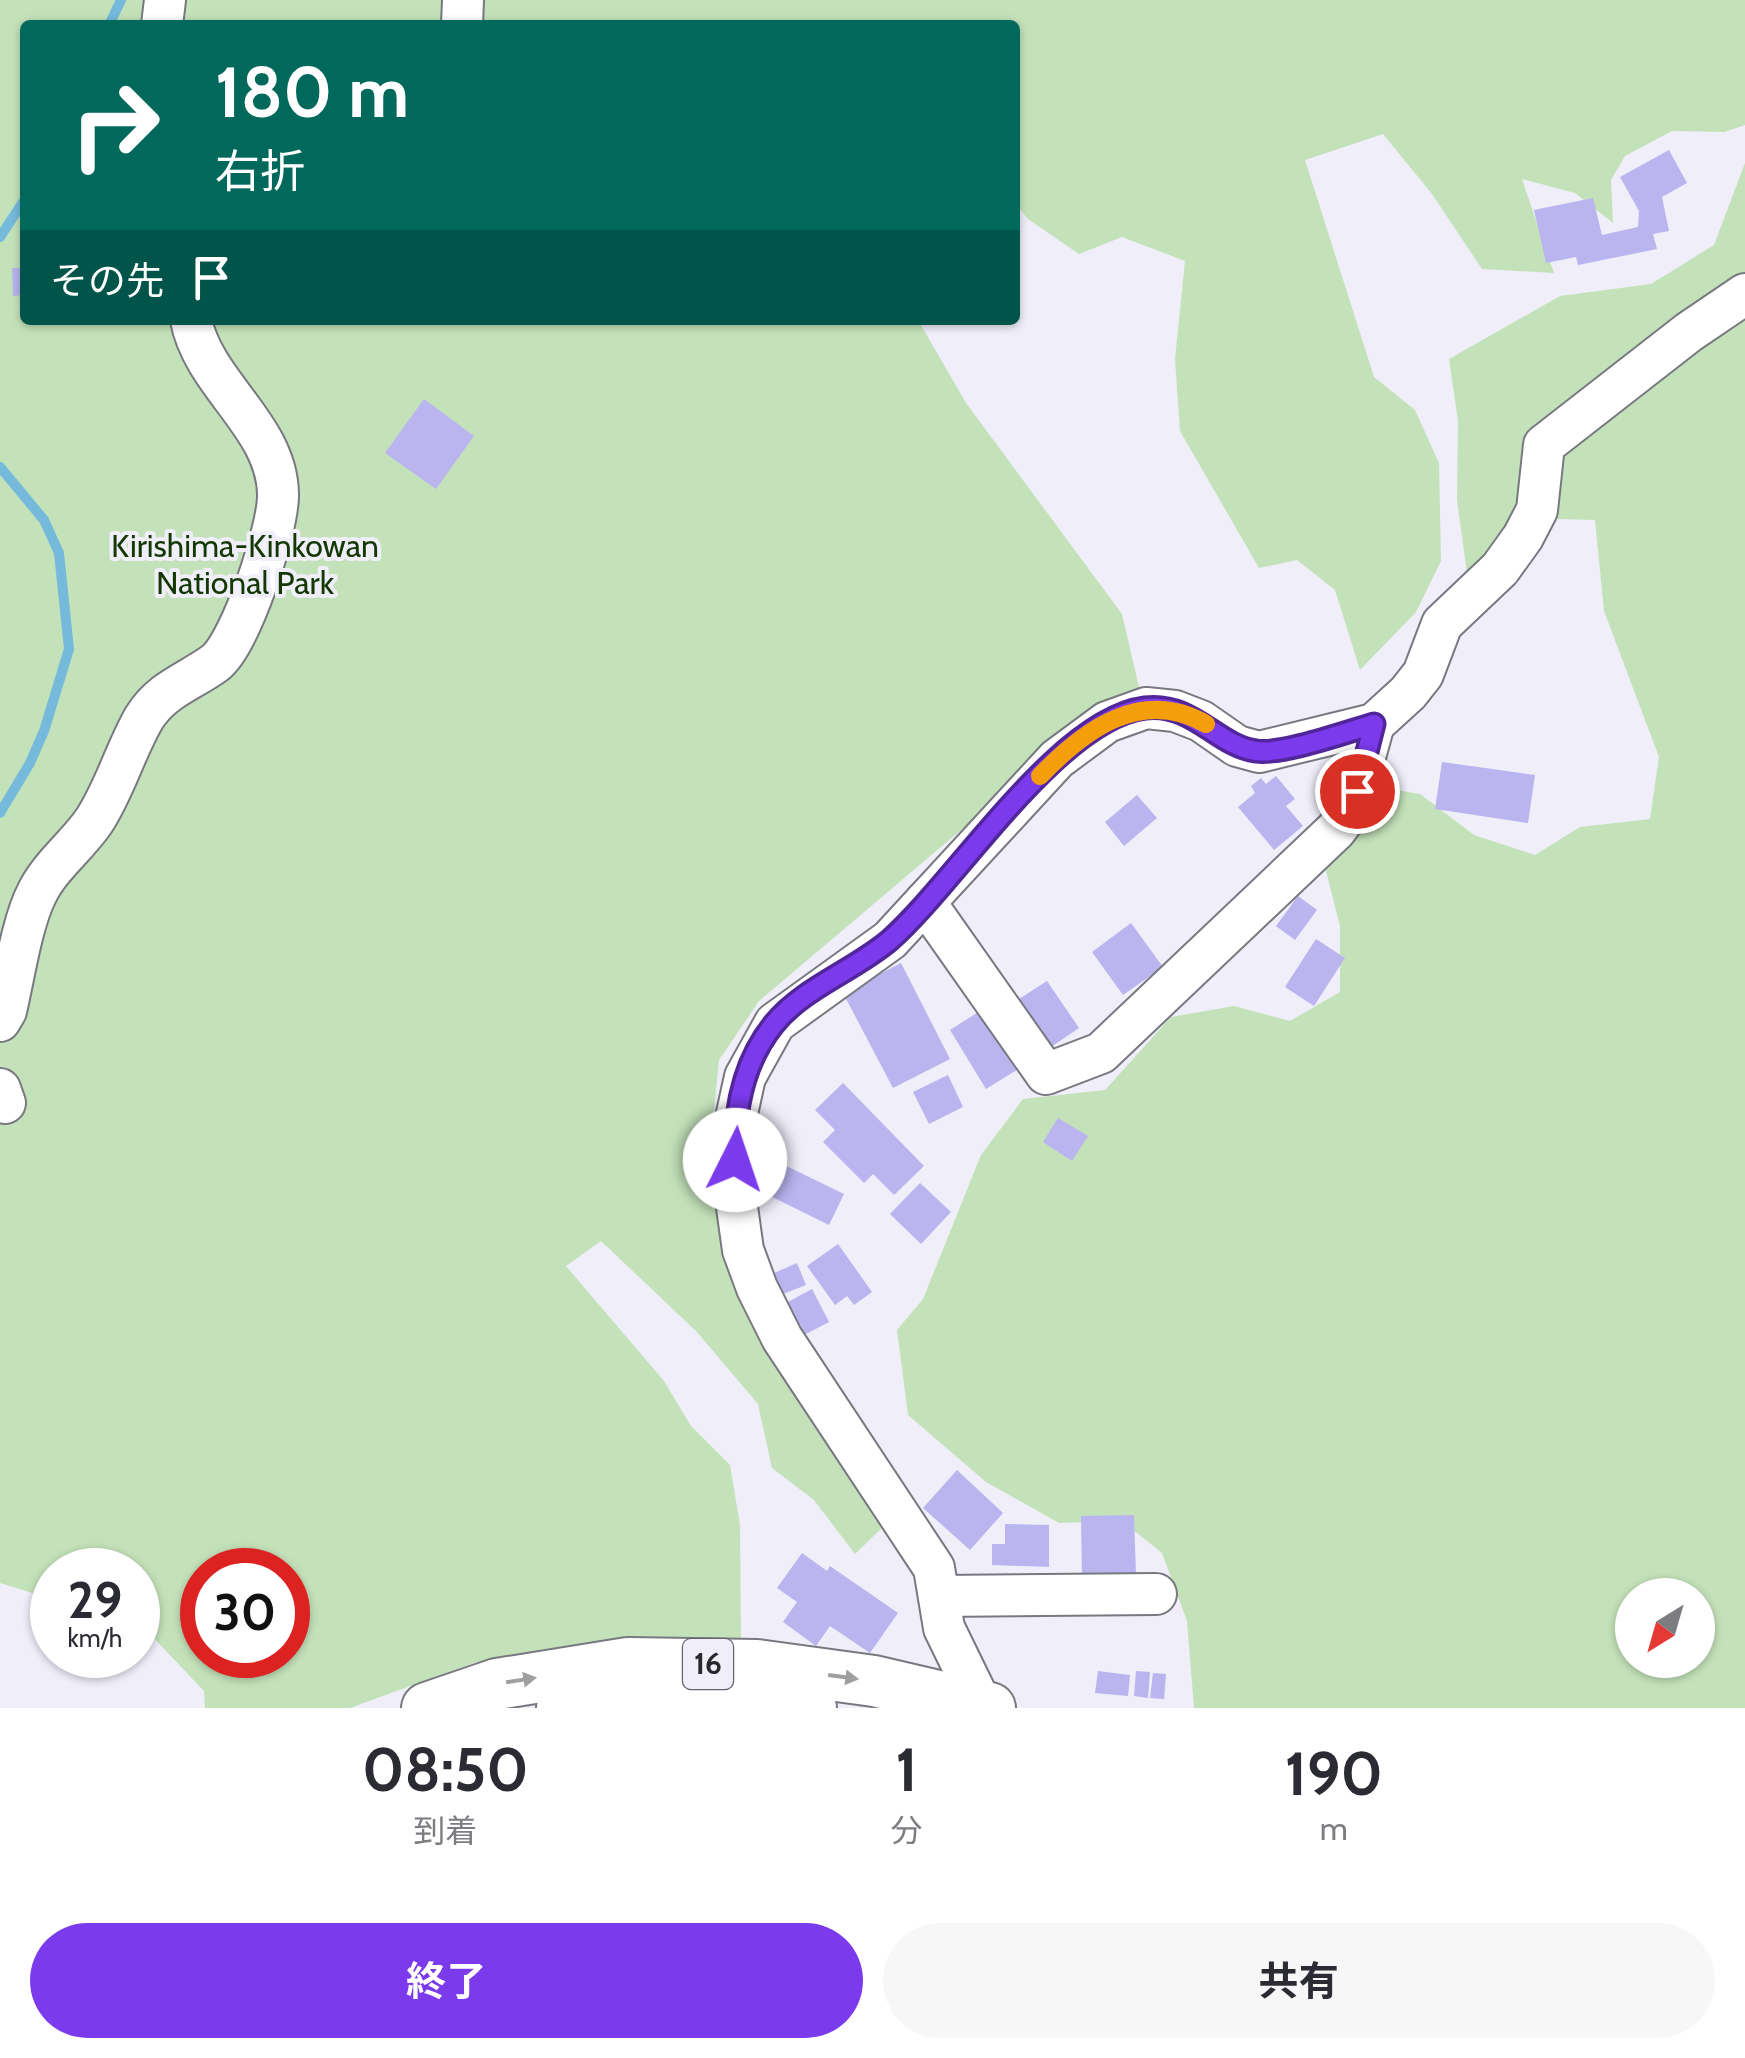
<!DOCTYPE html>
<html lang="ja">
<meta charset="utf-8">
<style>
:root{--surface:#fff;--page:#f7f7f7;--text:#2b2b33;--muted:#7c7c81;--accent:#7c3aed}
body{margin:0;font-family:Cabin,"Noto Sans JP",sans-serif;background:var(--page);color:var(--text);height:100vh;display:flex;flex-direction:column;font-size:38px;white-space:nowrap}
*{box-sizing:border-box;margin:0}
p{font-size:32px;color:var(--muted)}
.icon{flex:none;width:55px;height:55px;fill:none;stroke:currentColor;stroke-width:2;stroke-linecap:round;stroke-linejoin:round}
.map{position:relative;height:1708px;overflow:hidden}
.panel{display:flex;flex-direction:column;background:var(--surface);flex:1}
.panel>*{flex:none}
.top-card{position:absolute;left:20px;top:20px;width:1000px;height:305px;border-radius:10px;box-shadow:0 2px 8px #0004;background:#00695c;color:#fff;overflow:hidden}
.needle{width:65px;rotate:217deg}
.fabs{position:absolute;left:1615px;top:1578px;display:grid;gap:20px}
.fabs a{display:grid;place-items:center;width:100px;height:100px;border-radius:50%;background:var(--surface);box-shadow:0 2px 8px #0004;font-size:50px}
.speed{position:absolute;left:30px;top:1548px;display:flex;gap:20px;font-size:50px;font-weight:700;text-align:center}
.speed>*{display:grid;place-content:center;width:130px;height:130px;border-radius:50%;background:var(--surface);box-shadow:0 2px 8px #0004;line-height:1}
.speed small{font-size:25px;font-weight:400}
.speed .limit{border:15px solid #d22;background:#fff;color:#111}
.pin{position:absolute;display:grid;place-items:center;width:85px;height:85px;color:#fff;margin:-42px;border:5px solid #fff;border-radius:50%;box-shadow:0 2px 10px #0007}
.me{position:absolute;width:110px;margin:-55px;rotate:4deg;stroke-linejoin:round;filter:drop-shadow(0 0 8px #0008)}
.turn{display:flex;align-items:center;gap:35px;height:210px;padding:0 30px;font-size:45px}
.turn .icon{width:130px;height:130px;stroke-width:2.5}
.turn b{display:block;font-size:70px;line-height:85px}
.then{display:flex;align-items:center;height:95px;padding:0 30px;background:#0003;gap:20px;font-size:38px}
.eta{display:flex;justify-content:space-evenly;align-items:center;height:170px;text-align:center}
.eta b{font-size:60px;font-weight:700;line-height:70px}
.button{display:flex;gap:20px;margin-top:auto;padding:20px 30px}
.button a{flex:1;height:115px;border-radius:60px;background:var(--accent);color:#fff;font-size:40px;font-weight:700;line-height:115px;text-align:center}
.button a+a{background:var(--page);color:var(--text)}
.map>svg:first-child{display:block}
.green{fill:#c4e2ba;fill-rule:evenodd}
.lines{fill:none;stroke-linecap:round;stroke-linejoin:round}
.stream{stroke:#75badb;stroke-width:10}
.building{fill:#bab4ef}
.minor-casing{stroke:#787881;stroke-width:44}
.major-casing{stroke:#787881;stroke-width:54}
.minor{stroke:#fff;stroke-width:40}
.major{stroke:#fff;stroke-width:50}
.oneway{fill:#9f9fa0}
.route-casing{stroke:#51269a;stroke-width:25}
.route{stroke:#7c3aed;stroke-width:18}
.slow{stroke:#f59e0b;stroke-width:18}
.labels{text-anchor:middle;stroke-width:8;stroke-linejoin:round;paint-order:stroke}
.shield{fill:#efeef9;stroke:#64646a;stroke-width:2.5}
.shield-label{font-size:30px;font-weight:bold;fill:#29292d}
.park-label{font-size:32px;fill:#133802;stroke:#efeef9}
</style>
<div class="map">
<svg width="1745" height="1708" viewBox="0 0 1745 1708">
<rect width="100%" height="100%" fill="#efeef9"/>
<g class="green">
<path d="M0,0h1745v125l-21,7 -52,-1 -47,25 -14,24 2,43 -38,-30 -53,-14 32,94 -72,-4 -50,-75 -49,-60 -78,26 69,217 41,33 24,53 2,98 -25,51 -56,58 -25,-80 -38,-30 -38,8 -79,-137 -5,-72 10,-98 -63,-24 -43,17 -51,-35 -13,-16v-178h-990v295h893l48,83 156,211 19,82 -76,46 -306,259 -40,59 -10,100 12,74 166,289 -32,31 -41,-54 -42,-32 -14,-64 -61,-72 -96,-91 -35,25 98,115 27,45 39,39 10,60 1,116 -47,-4 -218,25 -126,46h-145l-1,-17 -56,-59 -10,-3v-59h-86v29l-52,-16zM202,1570h86v85h-86z"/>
<path d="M1745,163v1545h-551l-7,-87 -25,-68 -40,-32 -63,2 -73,-41 -78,-67 -11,-85 26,-31 58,-144 42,-56 82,-9 66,-73 63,-11 56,15 50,-29v-66l-17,-67 52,-64 21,-5 24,4 54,41 61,20 45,-28 70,-8 9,-62 -55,-146 -9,-91 -40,-1 -82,98 -16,-117 1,-79 -9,-62 111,-63 91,-12 63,-39zM1632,1595h66v65h-66z"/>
</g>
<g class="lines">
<g class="stream">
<polyline points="109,25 121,0"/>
<polyline points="0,237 25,199"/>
<polyline points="0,467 44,520 59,553 69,649 44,731 30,763 0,813"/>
</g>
</g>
<g class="building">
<polygon points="1669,150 1687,183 1662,197 1669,231 1653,234 1657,249 1578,265 1576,257 1546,263 1534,210 1593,198 1602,235 1638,227 1639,211 1620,177"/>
<polygon points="12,268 25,268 25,295 13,296"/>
<polygon points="424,399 474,436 436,489 385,453"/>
<polygon points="1442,762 1535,775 1528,823 1435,809"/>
<polygon points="1276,776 1295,799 1286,806 1303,826 1274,850 1238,807 1255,793 1251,786 1261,778 1266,784"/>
<polygon points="1137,795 1157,818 1124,846 1105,822"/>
<polygon points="1298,896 1317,910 1295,940 1276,926"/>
<polygon points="1131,923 1163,967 1123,995 1092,952"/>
<polygon points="1316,939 1345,958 1314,1006 1285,987"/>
<polygon points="901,963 950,1059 893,1088 843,993"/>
<polygon points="1047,981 1079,1028 1051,1047 1019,999"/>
<polygon points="988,1006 1025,1065 986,1089 950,1030"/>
<polygon points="948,1075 963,1107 929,1124 913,1092"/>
<polygon points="843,1083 924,1166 894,1195 873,1174 864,1183 823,1142 835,1130 815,1110"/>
<polygon points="1058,1118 1088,1136 1072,1161 1043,1142"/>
<polygon points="772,1159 844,1194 829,1225 758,1190"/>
<polygon points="920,1183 951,1212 921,1244 890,1214"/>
<polygon points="838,1244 872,1292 854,1305 847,1296 835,1305 807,1266"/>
<polygon points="797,1263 806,1285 781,1295 772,1274"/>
<polygon points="812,1289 829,1322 804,1335 786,1303"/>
<polygon points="957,1470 1003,1513 970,1550 923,1508"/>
<polygon points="1134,1515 1136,1576 1082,1577 1081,1516"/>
<polygon points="1005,1524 1049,1525 1049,1567 992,1565 992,1544 1005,1544"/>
<polygon points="802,1553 827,1571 830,1566 898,1613 870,1653 830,1626 816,1646 783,1622 797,1602 777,1588"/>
<polygon points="1098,1671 1130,1675 1128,1696 1095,1693"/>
<polygon points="1136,1671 1150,1672 1148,1698 1134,1696"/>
<polygon points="1153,1673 1166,1674 1164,1699 1150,1698"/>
</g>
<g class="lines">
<defs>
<g id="minor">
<polyline points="162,25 165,0"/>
<polyline points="462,25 463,0"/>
<polyline points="925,902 1046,1074 1101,1053 1336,830 1350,811 1374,724"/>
<path d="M0,1021l6,-10c8,-34 16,-89 31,-118 13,-27 40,-47 57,-72 21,-32 31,-70 50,-103 18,-29 45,-36 71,-55 26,-20 64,-136 63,-169 -1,-68 -74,-109 -87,-174"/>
<polyline points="0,1089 5,1103"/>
<polyline points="939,1596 1156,1594"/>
<polyline points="982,1706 944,1628 934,1568 782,1338 757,1288 743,1250 735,1193 734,1127 745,1077 775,1023 890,940 1057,759 1107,722 1146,708 1175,711 1201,721 1237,746 1259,752 1374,724 1408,693 1423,674 1442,624 1500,569 1523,537 1537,510 1544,445 1689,332 1745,294"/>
</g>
<g id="major">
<polyline points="427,1708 497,1684 628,1663 757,1665 874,1681 990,1708"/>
<path d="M562,1708c83,-17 165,-10 249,0"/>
</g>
</defs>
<use href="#minor" class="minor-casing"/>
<use href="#major" class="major-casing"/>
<use href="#minor" class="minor"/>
<use href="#major" class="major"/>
</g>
<defs><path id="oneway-solid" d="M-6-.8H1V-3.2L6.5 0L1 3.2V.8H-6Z" transform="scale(2.5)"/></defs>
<g class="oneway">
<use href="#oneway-solid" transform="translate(843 1677) rotate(8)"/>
<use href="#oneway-solid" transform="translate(521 1680) rotate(-9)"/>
</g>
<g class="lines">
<defs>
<path id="route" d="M735,1160c-1,-47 8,-98 39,-136 29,-36 81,-54 116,-84 66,-58 168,-221 255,-232 48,-6 72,38 111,43 26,4 90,-19 118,-27l-17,67"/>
</defs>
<use href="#route" class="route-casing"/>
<use href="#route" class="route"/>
<path class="slow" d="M1040,776c45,-47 102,-89 166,-52"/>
</g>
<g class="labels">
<rect class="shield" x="683" y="1639" width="50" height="50" rx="8"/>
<g class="shield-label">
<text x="708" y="1674">16</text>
</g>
<g class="park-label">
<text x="245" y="557">Kirishima-Kinkowan<tspan x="245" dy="37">National Park</tspan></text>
</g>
</g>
</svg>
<div class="fabs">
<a><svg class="needle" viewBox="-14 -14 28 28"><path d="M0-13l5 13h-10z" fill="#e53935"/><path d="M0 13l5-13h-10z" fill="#7c7c81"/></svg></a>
</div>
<div class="speed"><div>29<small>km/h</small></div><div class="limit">30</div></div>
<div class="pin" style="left:1357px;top:791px;background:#d93025"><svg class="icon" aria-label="arrive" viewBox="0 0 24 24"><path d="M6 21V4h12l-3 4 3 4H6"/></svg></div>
<svg class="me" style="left:735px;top:1160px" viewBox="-20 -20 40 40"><circle r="19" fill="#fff"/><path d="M0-13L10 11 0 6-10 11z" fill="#7c3aed"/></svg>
<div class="top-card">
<div class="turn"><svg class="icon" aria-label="right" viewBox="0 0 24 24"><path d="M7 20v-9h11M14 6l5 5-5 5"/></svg><div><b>180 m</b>右折</div></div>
<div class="then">その先<svg class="icon" aria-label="arrive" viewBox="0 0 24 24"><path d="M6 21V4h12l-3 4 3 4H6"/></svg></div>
</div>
</div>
<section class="panel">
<div class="eta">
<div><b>08:50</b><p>到着</p></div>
<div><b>1</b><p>分</p></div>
<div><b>190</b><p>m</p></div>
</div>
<div class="button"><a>終了</a><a>共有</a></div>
</section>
